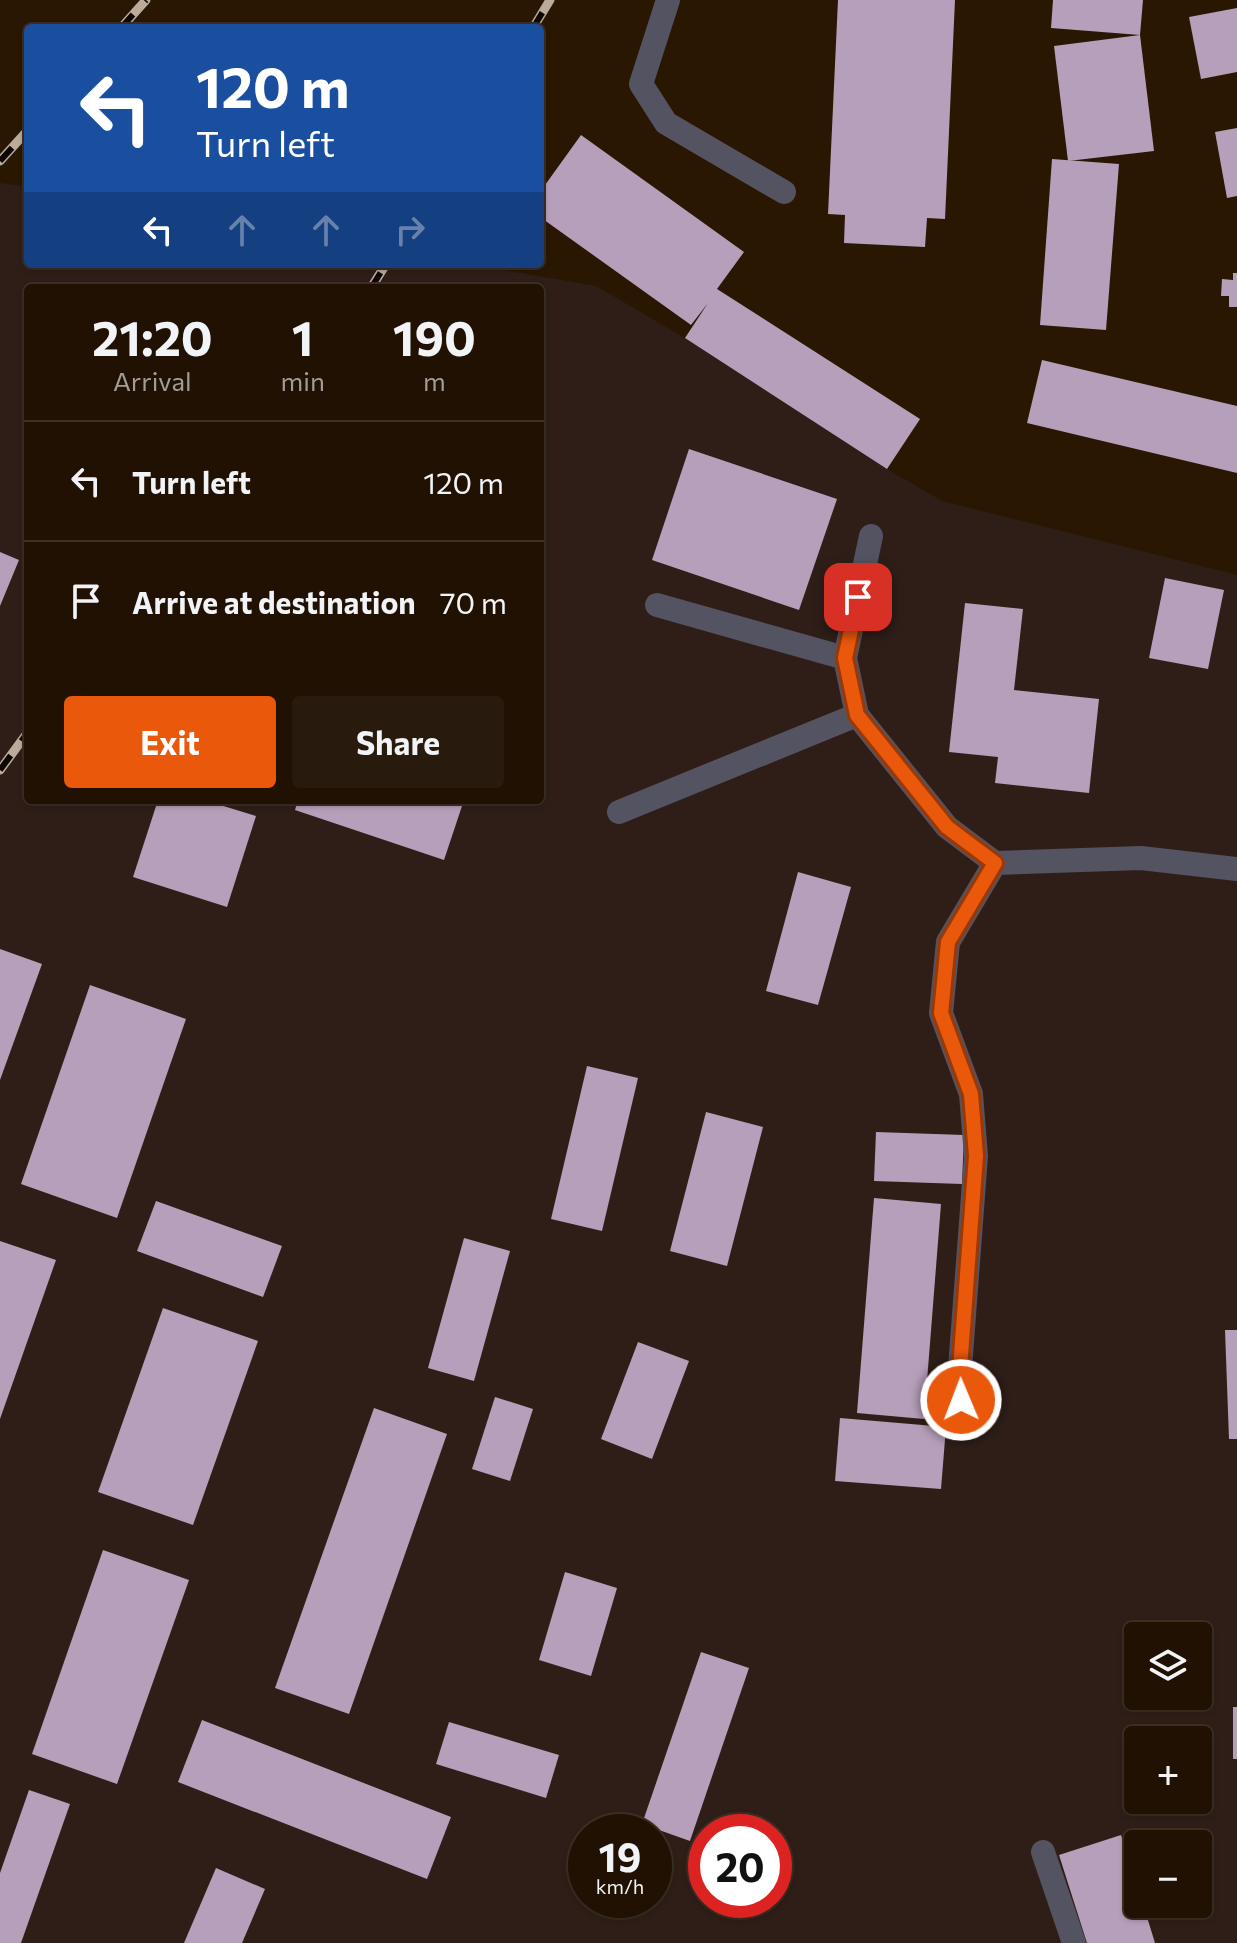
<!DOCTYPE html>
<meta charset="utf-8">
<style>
:root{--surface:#201102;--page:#281a0c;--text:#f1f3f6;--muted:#a29d99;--line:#3d3124;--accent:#ea580c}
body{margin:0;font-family:Commissioner,sans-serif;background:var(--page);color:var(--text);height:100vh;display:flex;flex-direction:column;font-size:30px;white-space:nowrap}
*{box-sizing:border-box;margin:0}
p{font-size:26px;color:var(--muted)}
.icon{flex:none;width:44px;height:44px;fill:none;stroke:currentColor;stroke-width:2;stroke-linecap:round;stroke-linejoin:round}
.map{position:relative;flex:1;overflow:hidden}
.sheet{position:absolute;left:24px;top:284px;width:520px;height:520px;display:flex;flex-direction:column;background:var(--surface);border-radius:8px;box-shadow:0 2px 6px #0004,0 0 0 2px var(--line)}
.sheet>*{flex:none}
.guide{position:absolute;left:24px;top:24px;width:520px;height:244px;border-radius:8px;box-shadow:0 2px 6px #0004,0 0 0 2px var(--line);background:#1a4fa0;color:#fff;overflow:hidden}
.fabs{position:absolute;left:1124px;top:1622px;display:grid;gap:16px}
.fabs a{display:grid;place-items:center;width:88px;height:88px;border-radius:8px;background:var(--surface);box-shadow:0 2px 6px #0004,0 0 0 2px var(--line);font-size:40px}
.speed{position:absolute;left:568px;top:1814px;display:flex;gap:16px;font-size:40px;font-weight:700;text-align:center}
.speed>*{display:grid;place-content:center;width:104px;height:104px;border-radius:50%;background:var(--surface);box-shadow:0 2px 6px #0004,0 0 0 2px var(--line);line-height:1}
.speed small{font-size:20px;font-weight:400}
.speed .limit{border:12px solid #d22;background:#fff;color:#111}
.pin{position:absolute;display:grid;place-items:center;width:68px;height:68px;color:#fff;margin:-34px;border-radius:16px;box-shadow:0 4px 12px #0006}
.me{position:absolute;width:88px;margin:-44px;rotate:359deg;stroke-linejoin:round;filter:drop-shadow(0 0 6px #0008)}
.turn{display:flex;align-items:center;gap:28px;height:168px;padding:0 40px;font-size:36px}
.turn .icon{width:104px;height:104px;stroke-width:2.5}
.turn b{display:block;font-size:56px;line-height:68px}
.lanes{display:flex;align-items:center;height:76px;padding:0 40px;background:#0003;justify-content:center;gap:40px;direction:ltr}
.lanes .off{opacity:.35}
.eta{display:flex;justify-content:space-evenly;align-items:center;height:136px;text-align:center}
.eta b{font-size:48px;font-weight:700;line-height:56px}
.cta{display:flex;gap:16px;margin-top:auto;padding:16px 40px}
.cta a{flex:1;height:92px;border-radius:8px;background:var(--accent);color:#fff;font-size:32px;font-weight:700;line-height:92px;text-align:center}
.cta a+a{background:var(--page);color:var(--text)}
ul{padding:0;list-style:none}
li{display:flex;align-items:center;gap:24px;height:120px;padding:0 40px;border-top:2px solid var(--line)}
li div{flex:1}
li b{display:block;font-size:30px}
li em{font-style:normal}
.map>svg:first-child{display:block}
.industrial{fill:#2f1e18;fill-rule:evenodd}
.building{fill:#b69fba}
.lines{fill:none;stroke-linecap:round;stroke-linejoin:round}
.minor{stroke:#535362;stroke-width:24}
.rail-casing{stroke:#baab9b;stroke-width:9}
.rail{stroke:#0c0501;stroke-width:6;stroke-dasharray:18;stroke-linecap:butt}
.route-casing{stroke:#983908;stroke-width:20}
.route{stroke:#ea580c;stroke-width:14}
</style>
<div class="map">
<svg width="1237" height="1943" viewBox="0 0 1237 1943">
<rect width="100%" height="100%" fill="#2a1702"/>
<path class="industrial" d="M0,183l28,4v77h442l126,22 89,52 202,131 55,32 295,74v1368h-1237zM28,288h512v512h-512zM1138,1636h60v60h-60zM1138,1740h60v60h-60zM586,1832h68v68h-68zM706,1832h68v68h-68zM1138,1844h60v60h-60z"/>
<g class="building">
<polygon points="838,0 955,0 945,219 927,218 925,247 844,243 845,215 828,214"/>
<polygon points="1053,0 1143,0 1140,35 1051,28"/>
<polygon points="1237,8 1237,72 1201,79 1189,17"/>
<polygon points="1140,35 1154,151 1068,161 1054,46"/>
<polygon points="1237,128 1237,196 1227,198 1215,132"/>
<polygon points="581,135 744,252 717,289 920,419 887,469 685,338 708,303 691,325 540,217 540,192"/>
<polygon points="1052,159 1119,164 1106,330 1040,325"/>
<polygon points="1233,273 1237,273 1237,307 1229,307 1229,296 1221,296 1222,279 1233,280"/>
<polygon points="1042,360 1237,406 1237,473 1027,423"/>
<polygon points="689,449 837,499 799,610 652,560"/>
<polygon points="0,552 19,560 0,606"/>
<polygon points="1165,578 1224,590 1208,669 1149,658"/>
<polygon points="965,603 1023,609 1014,690 1099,699 1089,793 995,783 998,757 949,752"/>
<polygon points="158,800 204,800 256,816 227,907 133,877"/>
<polygon points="298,800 464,800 444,860 295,810"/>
<polygon points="798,872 851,887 818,1005 766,991"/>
<polygon points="0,949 42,964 0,1080"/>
<polygon points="90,985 186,1019 117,1218 21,1184"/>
<polygon points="587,1066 638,1078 602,1231 551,1219"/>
<polygon points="706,1112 763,1127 727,1266 670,1251"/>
<polygon points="876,1132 964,1135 962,1184 874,1181"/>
<polygon points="874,1198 941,1204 924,1419 857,1413"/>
<polygon points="156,1201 282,1246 263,1297 137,1251"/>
<polygon points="464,1238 510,1251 474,1381 428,1368"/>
<polygon points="0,1241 56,1260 0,1419"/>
<polygon points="163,1308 258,1341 193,1525 98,1492"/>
<polygon points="1225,1330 1237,1330 1237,1439 1229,1439"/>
<polygon points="638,1342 689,1361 652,1459 601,1439"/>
<polygon points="495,1397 533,1409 510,1481 472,1469"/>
<polygon points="374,1408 447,1434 349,1714 275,1688"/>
<polygon points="840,1418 946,1427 941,1489 835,1481"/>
<polygon points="103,1550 189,1580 117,1784 32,1754"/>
<polygon points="565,1572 617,1588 591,1676 539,1660"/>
<polygon points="701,1652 749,1668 690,1841 642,1824"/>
<rect x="1233" y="1707" width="4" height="52"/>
<polygon points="202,1720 451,1817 427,1879 178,1782"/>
<polygon points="449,1722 559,1755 546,1798 436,1764"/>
<polygon points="29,1790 70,1804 21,1943 0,1943 0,1873"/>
<polygon points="1121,1835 1138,1889 1138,1904 1143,1904 1155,1943 1087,1943 1059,1855"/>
<polygon points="216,1868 265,1889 242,1943 184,1943"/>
</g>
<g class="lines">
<g class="minor">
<polyline points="668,0 641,84 666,123 784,192"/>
<polyline points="657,605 845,658"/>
<polyline points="857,715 845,658 871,536"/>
<polyline points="619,812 857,715 947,827 995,863 1141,858 1237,869"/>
<polyline points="961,1400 960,1368 976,1156 971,1094 941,1013 948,942 995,863"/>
<polyline points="1043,1852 1074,1943"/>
</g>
<defs>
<g id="rail">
<polyline points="121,28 146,0"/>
<polyline points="533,28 550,0"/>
<polyline points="0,161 28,130"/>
<polyline points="371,288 386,264"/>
<polyline points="0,770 28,732"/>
</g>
</defs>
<use href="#rail" class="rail-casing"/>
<use href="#rail" class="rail"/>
</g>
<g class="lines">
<defs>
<polyline id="route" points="858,597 845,658 857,715 947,827 995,863 948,942 941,1013 971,1094 976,1156 960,1368 961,1400"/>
</defs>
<use href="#route" class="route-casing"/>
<use href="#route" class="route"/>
</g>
</svg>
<div class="fabs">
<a><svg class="icon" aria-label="layers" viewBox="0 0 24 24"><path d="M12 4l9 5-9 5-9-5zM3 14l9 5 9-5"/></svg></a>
<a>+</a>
<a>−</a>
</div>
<div class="speed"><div>19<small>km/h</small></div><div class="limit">20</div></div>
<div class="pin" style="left:858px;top:597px;background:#d93025"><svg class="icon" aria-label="arrive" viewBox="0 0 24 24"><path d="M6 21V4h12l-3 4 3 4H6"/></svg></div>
<svg class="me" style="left:961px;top:1400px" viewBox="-20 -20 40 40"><circle r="17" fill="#ea580c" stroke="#fff" stroke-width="3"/><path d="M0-11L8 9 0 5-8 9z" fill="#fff"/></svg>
<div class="guide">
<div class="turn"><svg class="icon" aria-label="left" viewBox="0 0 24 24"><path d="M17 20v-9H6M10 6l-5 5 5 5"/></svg><div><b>120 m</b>Turn left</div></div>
<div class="lanes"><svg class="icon" aria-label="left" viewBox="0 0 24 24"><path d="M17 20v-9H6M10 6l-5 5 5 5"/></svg><svg class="icon off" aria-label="ahead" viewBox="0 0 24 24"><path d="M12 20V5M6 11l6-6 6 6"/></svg><svg class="icon off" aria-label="ahead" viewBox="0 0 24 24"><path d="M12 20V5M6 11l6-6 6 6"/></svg><svg class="icon off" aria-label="right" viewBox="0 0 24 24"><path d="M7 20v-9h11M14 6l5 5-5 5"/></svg></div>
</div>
<section class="sheet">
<div class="eta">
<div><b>21:20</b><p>Arrival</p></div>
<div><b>1</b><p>min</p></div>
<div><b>190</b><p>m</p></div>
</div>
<ul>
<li><svg class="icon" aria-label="left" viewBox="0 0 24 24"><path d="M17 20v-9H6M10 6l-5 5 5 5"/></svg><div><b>Turn left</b></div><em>120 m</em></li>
<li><svg class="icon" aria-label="arrive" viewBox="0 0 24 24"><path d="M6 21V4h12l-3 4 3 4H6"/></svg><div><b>Arrive at destination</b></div><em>70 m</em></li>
</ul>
<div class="cta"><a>Exit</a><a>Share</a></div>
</section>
</div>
